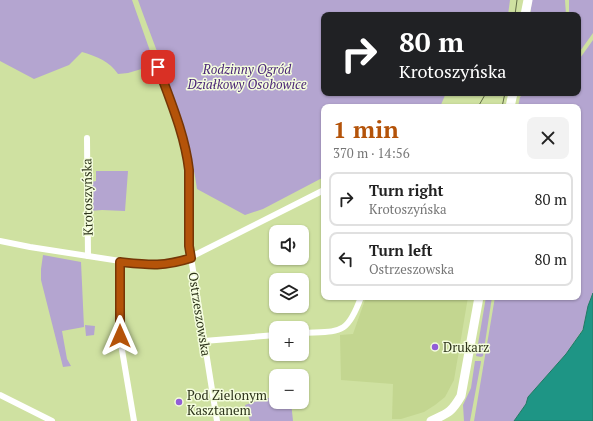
<!DOCTYPE html>
<meta charset="utf-8">
<style>
:root{--surface:#fff;--page:#f2f2f2;--text:#222;--muted:#767676;--line:#e0e0e0;--accent:#b45309}
body{margin:0;font-family:"PT Serif",serif;background:var(--page);color:var(--text);height:100vh;display:flex;flex-direction:column;font-size:15px;white-space:nowrap}
*{box-sizing:border-box;margin:0}
p{font-size:13px;color:var(--muted)}
.icon{flex:none;width:22px;height:22px;fill:none;stroke:currentColor;stroke-width:2;stroke-linecap:round;stroke-linejoin:round}
.map{position:relative;flex:1;overflow:hidden}
.side{position:absolute;left:321px;top:104px;width:260px;height:196px;display:flex;flex-direction:column;background:var(--surface);border-radius:8px;box-shadow:0 1px 3px #0004}
.side>*{flex:none}
.top-card{position:absolute;left:321px;top:12px;width:260px;height:84px;border-radius:8px;box-shadow:0 1px 3px #0004;background:#202124;color:#fff;overflow:hidden}
.controls{position:absolute;left:269px;top:225px;display:grid;gap:8px}
.controls a{display:grid;place-items:center;width:40px;height:40px;border-radius:8px;background:var(--surface);box-shadow:0 1px 3px #0004;font-size:20px}
.pin{position:absolute;display:grid;place-items:center;width:34px;height:34px;color:#fff;margin:-17px;border-radius:8px;box-shadow:0 2px 6px #0006}
.me{position:absolute;width:44px;margin:-22px;rotate:0deg;stroke-linejoin:round;filter:drop-shadow(0 0 3px #0008)}
.turn{display:flex;align-items:center;gap:14px;height:84px;padding:0 12px;font-size:18px}
.turn .icon{width:52px;height:52px;stroke-width:2.5}
.turn b{display:block;font-size:28px;line-height:34px}
.round{display:grid;place-items:center;flex:none;width:42px;height:42px;border-radius:8px;background:var(--page)}
.overview{display:flex;align-items:center;justify-content:space-between;height:68px;padding:0 12px}
h1{font-size:24px;font-weight:700;line-height:30px;color:var(--accent)}
ul{padding:0;list-style:none}
li{display:flex;align-items:center;gap:12px;height:54px;margin:0 8px 6px;padding:0 4px;border:2px solid var(--line);border-radius:8px}
li div{flex:1}
li b{display:block;font-size:15px}
li em{font-style:normal}
.map>svg:first-child{display:block}
.built{fill:#c3d690}
.green{fill:#b4a5d0}
.water{fill:#1e9585;stroke:#227865}
.lines{fill:none;stroke-linecap:round;stroke-linejoin:round}
.street{stroke:#fff;stroke-width:6}
.secondary{stroke:#fff;stroke-width:9}
.tram{stroke:#606b45;stroke-width:1}
.route-casing{stroke:#753606;stroke-width:10}
.route{stroke:#b45309;stroke-width:7}
.poi-dot{fill:#925ed7;stroke:#f4fddd;stroke-width:1.5}
.labels{text-anchor:middle;stroke-width:3;stroke-linejoin:round;paint-order:stroke}
.park-label{font-size:13px;font-style:italic;fill:#4b2677;stroke:#f4fddd}
.street-label{font-size:13px;fill:#2c331a;stroke:#f4fddd}
.poi-label{font-size:13px;fill:#2c331a;stroke:#f4fddd;text-anchor:start}
</style>
<div class="map">
<svg width="593" height="421" viewBox="0 0 593 421">
<rect width="100%" height="100%" fill="#cfe1a1"/>
<polygon class="built" points="366,297 468,297 454,380 445,397 435,405 424,412 401,419 392,419 393,384 341,380 340,335 353,334"/>
<g class="green">
<path d="M0,0h132l23,65 -27,8 -10,1c-9,-13 -20,-17 -36,-22l-13,13 -35,14 -34,-18z"/>
<path d="M138,0h372l-2,15h-184v78h122l-6,14h-116v70l-61,32 -18,6 -48,-26c-8,-62 -38,-130 -59,-189z"/>
<polygon points="532,0 565,0 566,15 530,15"/>
<polygon points="569,0 593,0 593,33 578,54 578,15 569,15"/>
<polygon points="593,40 593,293 588,306 583,329 566,354 528,397 526,404 514,421 474,421 495,297 578,297 578,107 518,107 520,97 525,93 578,93 578,61"/>
<polygon points="96,171 128,171 125,211 102,210 90,211 91,182 96,181"/>
<polygon points="43,255 81,262 84,327 62,331 67,359 71,366 63,367 41,280 41,269"/>
<polygon points="486,297 492,297 483,356 481,357 476,356"/>
<polygon points="85,325 95,326 94,335 86,336"/>
<polygon points="475,361 481,361 481,362 470,421 464,421 463,405 471,388"/>
<polygon points="266,398 276,398 276,402 291,402 293,421 250,421 245,405"/>
</g>
<polygon class="water" points="593,293 593,421 514,421 526,404 528,397 566,354 583,330 588,306"/>
<g class="lines">
<g class="street">
<path d="M158,67c12,32 27,68 31,103v75l28,176"/>
<polyline points="87,138 88,256"/>
<polyline points="0,241 30,247 146,265 172,263 191,257 324,190"/>
<polyline points="120,261 121,344 134,421"/>
<path d="M302,333c38,-2 45,3 59,-36"/>
<polyline points="204,341 276,335"/>
<polyline points="0,395 52,421"/>
</g>
<g class="secondary">
<polyline points="525,15 528,0"/>
<polyline points="510,107 513,93"/>
<path d="M431,421c17,-8 20,-8 30,-25l18,-99"/>
</g>
<g class="tram">
<polyline points="515,15 517,0"/>
<polyline points="478,107 486,93"/>
<polyline points="502,107 505,93"/>
</g>
</g>
<g class="lines">
<defs>
<path id="route" d="M120,336v-74c29,3 43,5 71,-4l-2,-12v-76c-4,-35 -19,-70 -31,-103"/>
</defs>
<use href="#route" class="route-casing"/>
<use href="#route" class="route"/>
</g>
<g class="poi-dot">
<circle cx="435" cy="347" r="4"/>
<circle cx="179" cy="402" r="4"/>
</g>
<g class="labels">
<g class="park-label">
<text x="247" y="74">Rodzinny Ogród<tspan x="247" dy="15">Działkowy Osobowice</tspan></text>
</g>
<g class="street-label">
<text transform="translate(87 197) rotate(-91)" y="5">Krotoszyńska</text>
<text transform="translate(200 314) rotate(81)" y="5">Ostrzeszowska</text>
</g>
<g class="poi-label">
<text x="443" y="352">Drukarz</text>
<text x="187" y="400">Pod Zielonym<tspan x="187" dy="15">Kasztanem</tspan></text>
</g>
</g>
</svg>
<div class="controls">
<a><svg class="icon" aria-label="sound" viewBox="0 0 24 24"><path d="M4 9h4l5-4v14l-5-4H4zM17 9q2 3 0 6"/></svg></a>
<a><svg class="icon" aria-label="layers" viewBox="0 0 24 24"><path d="M12 4l9 5-9 5-9-5zM3 14l9 5 9-5"/></svg></a>
<a>+</a>
<a>−</a>
</div>
<div class="pin" style="left:158px;top:67px;background:#d93025"><svg class="icon" aria-label="arrive" viewBox="0 0 24 24"><path d="M6 21V4h12l-3 4 3 4H6"/></svg></div>
<svg class="me" style="left:120px;top:336px" viewBox="-20 -20 40 40"><path d="M0-17L14 15 0 8-14 15z" fill="#b45309" stroke="#fff" stroke-width="4"/></svg>
<div class="top-card">
<div class="turn"><svg class="icon" aria-label="right" viewBox="0 0 24 24"><path d="M7 20v-9h11M14 6l5 5-5 5"/></svg><div><b>80 m</b>Krotoszyńska</div></div>
</div>
<section class="side">
<div class="overview"><div><h1>1 min</h1><p>370 m · 14:56</p></div><a class="round"><svg class="icon" aria-label="close" viewBox="0 0 24 24"><path d="M6 6l12 12M18 6L6 18"/></svg></a></div>
<ul>
<li><svg class="icon" aria-label="right" viewBox="0 0 24 24"><path d="M7 20v-9h11M14 6l5 5-5 5"/></svg><div><b>Turn right</b><p>Krotoszyńska</p></div><em>80 m</em></li>
<li><svg class="icon" aria-label="left" viewBox="0 0 24 24"><path d="M17 20v-9H6M10 6l-5 5 5 5"/></svg><div><b>Turn left</b><p>Ostrzeszowska</p></div><em>80 m</em></li>
</ul>
</section>
</div>
